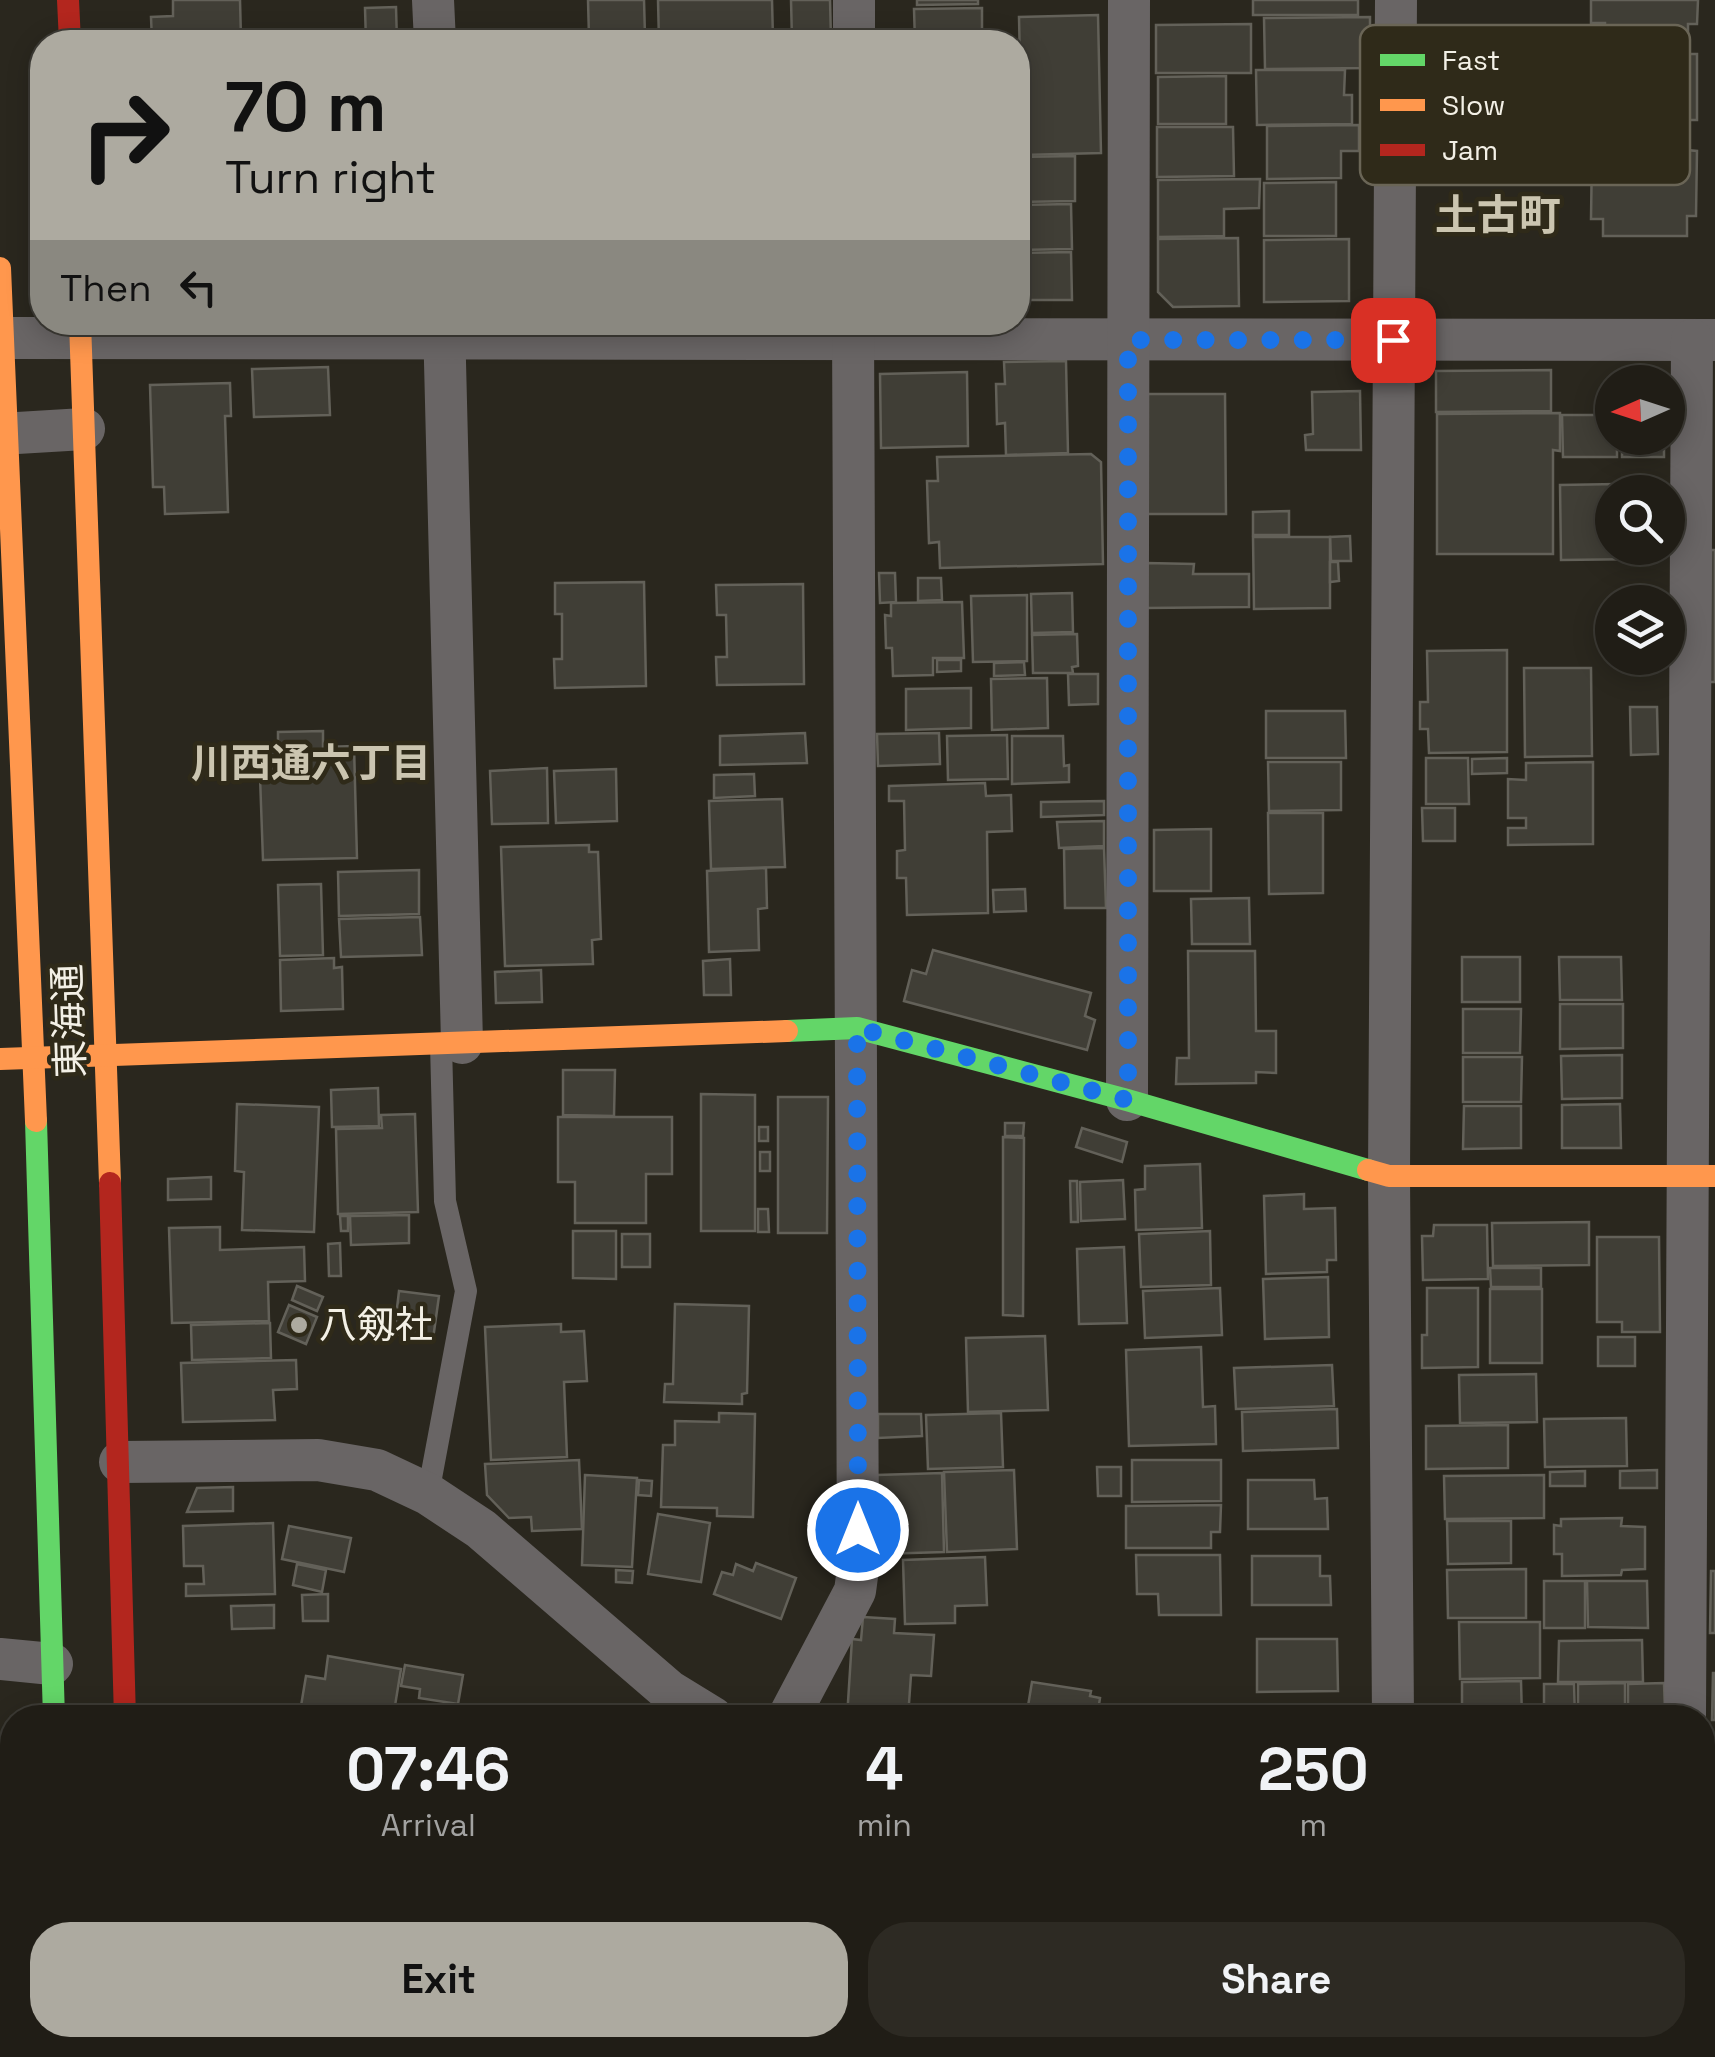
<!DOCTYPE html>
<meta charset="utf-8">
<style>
:root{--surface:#201d16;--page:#2d2a23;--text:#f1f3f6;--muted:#a2a2a1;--line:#3d3b35;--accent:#adaaa0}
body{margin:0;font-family:"Space Grotesk","Noto Sans JP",sans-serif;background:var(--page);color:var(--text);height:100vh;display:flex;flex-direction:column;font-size:38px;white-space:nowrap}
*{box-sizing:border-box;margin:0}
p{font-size:32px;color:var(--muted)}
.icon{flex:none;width:55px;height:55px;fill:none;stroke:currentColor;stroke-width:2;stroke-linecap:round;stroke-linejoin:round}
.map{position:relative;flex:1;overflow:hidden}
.drawer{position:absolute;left:0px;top:1705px;width:1715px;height:352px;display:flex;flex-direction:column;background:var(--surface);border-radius:40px 40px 0 0;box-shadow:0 5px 25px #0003,0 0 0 2px var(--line)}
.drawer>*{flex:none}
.banner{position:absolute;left:30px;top:30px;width:1000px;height:305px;border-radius:40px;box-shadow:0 5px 25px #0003,0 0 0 2px var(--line);background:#adaaa0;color:#111;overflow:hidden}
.needle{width:65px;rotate:267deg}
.fabs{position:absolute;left:1595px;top:365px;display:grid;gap:20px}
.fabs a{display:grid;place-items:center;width:90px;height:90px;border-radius:50%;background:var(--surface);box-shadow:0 5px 25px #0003,0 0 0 2px var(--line);font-size:50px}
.pin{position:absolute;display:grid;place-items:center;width:85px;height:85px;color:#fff;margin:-42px;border-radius:20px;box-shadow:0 5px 15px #0006}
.me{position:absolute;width:110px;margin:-55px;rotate:0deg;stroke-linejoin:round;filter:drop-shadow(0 0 8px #0008)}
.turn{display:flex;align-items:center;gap:35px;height:210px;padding:0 30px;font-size:45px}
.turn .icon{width:130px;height:130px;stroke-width:2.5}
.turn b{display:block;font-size:70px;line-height:85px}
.then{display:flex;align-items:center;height:95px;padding:0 30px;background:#0003;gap:20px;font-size:38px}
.eta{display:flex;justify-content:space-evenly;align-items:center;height:170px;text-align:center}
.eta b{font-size:60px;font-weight:800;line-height:70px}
.primary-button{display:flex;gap:20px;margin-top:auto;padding:20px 30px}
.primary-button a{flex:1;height:115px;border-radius:40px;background:var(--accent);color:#111;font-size:40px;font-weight:800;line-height:115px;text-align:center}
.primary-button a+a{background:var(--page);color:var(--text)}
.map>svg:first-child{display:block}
.water{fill:#1c536a}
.building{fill:#403e36;stroke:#636159;stroke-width:2.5}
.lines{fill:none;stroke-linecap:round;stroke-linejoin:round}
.lane{stroke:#696565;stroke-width:22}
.street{stroke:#696565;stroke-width:42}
.fast{stroke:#63d668;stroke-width:22}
.slow{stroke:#ff974d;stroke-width:22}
.jam{stroke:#b3261e;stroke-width:22}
.route{stroke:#1a73e8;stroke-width:18;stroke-dasharray:0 32.4}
.poi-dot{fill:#adaaa0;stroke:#2f2a19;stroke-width:4}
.labels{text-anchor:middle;stroke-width:9;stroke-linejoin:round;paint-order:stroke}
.street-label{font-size:38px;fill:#f3f0e6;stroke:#2f2a19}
.poi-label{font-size:38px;fill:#f3f0e6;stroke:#2f2a19;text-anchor:start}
.neighbourhood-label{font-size:40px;font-weight:bold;fill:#cbc5b0;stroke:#2f2a19}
.quarter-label{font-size:42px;font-weight:bold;fill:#cbc5b0;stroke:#2f2a19}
.key{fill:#2f2a19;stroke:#6a6556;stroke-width:2.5}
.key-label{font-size:28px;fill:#f3f0e6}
</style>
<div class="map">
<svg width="1715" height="2057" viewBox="0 0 1715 2057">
<rect width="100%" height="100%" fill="#2a271e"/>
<g class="water">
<polygon points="0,1741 12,1743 12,1864 0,1863"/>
<polygon points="790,2045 1103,2045 1139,2057 816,2057"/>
</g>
<g class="building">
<polygon points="173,0 240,0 241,39 225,39 225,42 152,42 151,17 173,16"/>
<polygon points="588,0 644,0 645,36 589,37"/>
<polygon points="658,0 772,0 773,39 659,42"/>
<polygon points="791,0 830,0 831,39 792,40"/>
<polygon points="917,0 978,0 978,4 917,5"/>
<rect x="1253" y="0" width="105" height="15"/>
<polygon points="1591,0 1698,0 1697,24 1688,24 1688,54 1697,54 1697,120 1687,120 1687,150 1697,151 1696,216 1687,216 1687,236 1603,236 1603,219 1591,219 1592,152 1604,152 1604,120 1591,120 1591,54 1605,54 1605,23 1591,23"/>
<polygon points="396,7 397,42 366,42 365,8"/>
<polygon points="982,8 982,42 915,42 914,9"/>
<polygon points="1098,15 1101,153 1022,155 1019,17"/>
<polygon points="1370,17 1370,68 1265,69 1264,18"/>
<polygon points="1251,24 1251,73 1156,73 1156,25"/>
<polygon points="1256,70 1345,70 1344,95 1352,95 1352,124 1257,125"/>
<polygon points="1226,76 1226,124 1158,124 1158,77"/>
<polygon points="1359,125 1359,151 1341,151 1341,178 1267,179 1267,126"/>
<polygon points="1157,127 1233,127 1234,176 1157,177"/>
<polygon points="1075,156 1075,201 1018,202 1018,157"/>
<polygon points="1260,179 1259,208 1224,209 1224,236 1158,237 1158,180"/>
<polygon points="1336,182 1336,236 1264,236 1264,183"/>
<polygon points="1071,204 1072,249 1018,250 1018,205"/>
<polygon points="1238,238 1239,306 1173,307 1158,292 1158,239"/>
<polygon points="1349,239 1349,301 1264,302 1264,240"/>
<polygon points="1071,252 1072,300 1018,300 1018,253"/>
<polygon points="1066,361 1068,453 1006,455 1005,423 997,424 996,384 1005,384 1004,362"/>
<polygon points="328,367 330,415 254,417 252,369"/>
<polygon points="1551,370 1551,411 1436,412 1436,371"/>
<polygon points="967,372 968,446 881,448 880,374"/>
<polygon points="230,383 231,416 225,416 228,512 165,514 164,487 153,487 150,385"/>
<polygon points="1360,391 1361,450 1306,450 1305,435 1313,434 1312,392"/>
<polygon points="1143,394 1225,394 1226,514 1144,514"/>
<polygon points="1560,413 1560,451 1553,450 1553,554 1437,554 1437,414"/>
<polygon points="1562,415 1612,415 1612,438 1617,438 1617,457 1563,457"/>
<rect x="1622" y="438" width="42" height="19"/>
<polygon points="1091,454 1101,462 1103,564 940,568 939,542 929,543 927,481 938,481 937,457"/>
<polygon points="1617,484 1617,492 1612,492 1612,548 1631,548 1643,559 1561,560 1560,485"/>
<polygon points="1289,511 1289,535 1253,535 1253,512"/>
<polygon points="1350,536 1351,561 1331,561 1330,537"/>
<polygon points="1253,537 1330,537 1330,608 1254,609"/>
<polygon points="1711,550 1715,550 1715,682 1709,682"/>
<polygon points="1330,562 1338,562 1339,581 1330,582"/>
<polygon points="1146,563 1194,564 1193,574 1249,574 1249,607 1146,608"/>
<polygon points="879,573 895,573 896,602 880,603"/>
<polygon points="918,578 941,578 942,600 918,601"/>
<polygon points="644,582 646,686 555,688 554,659 562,659 562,614 555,614 555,583"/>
<polygon points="803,584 804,684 717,685 716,657 727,657 726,615 717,615 716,585"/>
<polygon points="1072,593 1073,632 1032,633 1031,594"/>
<polygon points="1027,595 1027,661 973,662 971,596"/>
<polygon points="962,602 964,658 933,658 933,675 893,676 892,648 886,648 885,615 891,616 891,603"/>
<polygon points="1077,634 1078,666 1072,667 1073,673 1033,673 1032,635"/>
<polygon points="1507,650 1507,752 1429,753 1428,729 1420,729 1420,702 1428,702 1427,651"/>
<polygon points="937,660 961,660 961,671 937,672"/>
<polygon points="1024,662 1025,675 994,676 994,663"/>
<polygon points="1524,668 1591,668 1592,756 1525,757"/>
<polygon points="1068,674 1098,674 1098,704 1069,705"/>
<polygon points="1047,678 1048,728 992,730 991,679"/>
<polygon points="971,688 971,728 906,730 906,689"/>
<polygon points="1630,707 1657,707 1658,754 1631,755"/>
<polygon points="1266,711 1345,711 1346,758 1266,758"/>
<polygon points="323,731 323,747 354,746 357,858 263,860 259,749 278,748 278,732"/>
<polygon points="805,733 807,763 720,765 720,736"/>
<polygon points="939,733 940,764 878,766 877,734"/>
<polygon points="1007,735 1008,779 948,780 947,736"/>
<polygon points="1012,736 1063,736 1064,766 1069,765 1069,782 1012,784"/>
<polygon points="1426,758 1468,758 1469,804 1426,804"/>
<polygon points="1507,758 1507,773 1472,774 1472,759"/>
<polygon points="1268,762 1341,762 1341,810 1269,811"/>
<polygon points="1593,762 1593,844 1508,845 1508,828 1526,828 1526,818 1508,818 1508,779 1526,780 1526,763"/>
<polygon points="547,768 548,823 492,824 490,771"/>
<polygon points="616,769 617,821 556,823 554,771"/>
<polygon points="754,774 755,796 714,798 714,775"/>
<polygon points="985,783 986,796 1011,795 1012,831 987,832 988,913 907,915 906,878 897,878 897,851 905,850 904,801 889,801 889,786"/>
<polygon points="782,799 785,867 711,869 709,801"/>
<polygon points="1104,801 1104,815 1041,817 1041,802"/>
<polygon points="1422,808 1455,808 1455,841 1423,841"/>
<polygon points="1268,813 1323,813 1323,893 1269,894"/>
<polygon points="1104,821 1104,846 1059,848 1057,822"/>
<polygon points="1211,829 1211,891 1154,891 1154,830"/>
<polygon points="589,845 589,852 598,852 601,939 592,940 593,964 505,966 501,847"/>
<polygon points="1104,848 1106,908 1065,908 1064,849"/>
<polygon points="766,868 767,908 758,909 759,950 709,952 707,871"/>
<polygon points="419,870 419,914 339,916 338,872"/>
<polygon points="321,884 323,955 280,956 278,885"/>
<polygon points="1025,889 1026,911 994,912 993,890"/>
<polygon points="1249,898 1250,944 1192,944 1191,899"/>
<polygon points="420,917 422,955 341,957 339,919"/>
<polygon points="933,950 1091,993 1085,1016 1095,1020 1087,1050 904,1001 912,970 926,974"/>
<polygon points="1188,951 1255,951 1256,1031 1276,1031 1276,1073 1256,1072 1256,1083 1176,1084 1177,1058 1189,1058"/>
<rect x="1462" y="957" width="58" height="45"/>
<polygon points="1559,957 1621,957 1622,1000 1560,1000"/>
<polygon points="334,958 334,968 342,967 343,1009 281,1011 280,960"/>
<polygon points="730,959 731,995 704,995 703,961"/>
<polygon points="541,970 542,1002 496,1003 495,972"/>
<polygon points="1560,1004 1623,1004 1623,1048 1560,1049"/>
<polygon points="1463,1009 1521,1009 1520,1053 1463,1053"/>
<polygon points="1622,1055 1622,1098 1562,1099 1561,1056"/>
<polygon points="1463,1057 1522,1057 1521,1102 1463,1102"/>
<polygon points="563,1070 615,1070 614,1116 563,1115"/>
<polygon points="378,1088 379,1126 332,1127 331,1090"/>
<polygon points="701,1094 755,1095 755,1231 701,1231"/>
<polygon points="778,1097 828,1097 827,1233 778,1233"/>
<polygon points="237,1104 319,1107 314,1232 242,1230 244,1172 235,1171"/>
<polygon points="1620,1104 1621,1148 1562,1148 1562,1105"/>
<polygon points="1464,1106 1521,1106 1521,1148 1463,1149"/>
<polygon points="415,1114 418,1212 338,1214 336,1129 382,1128 381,1115"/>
<polygon points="558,1117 672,1117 672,1174 646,1174 646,1223 575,1223 575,1182 558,1182"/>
<polygon points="1005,1123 1024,1123 1023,1136 1005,1136"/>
<rect x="759" y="1127" width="9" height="14"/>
<polygon points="1082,1128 1127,1142 1122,1162 1076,1147"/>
<polygon points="1003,1137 1024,1138 1023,1316 1003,1315"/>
<rect x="760" y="1152" width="10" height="19"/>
<polygon points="1200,1164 1202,1228 1136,1230 1135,1190 1145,1189 1145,1166"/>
<polygon points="211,1177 211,1199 168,1200 168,1179"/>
<polygon points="1123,1180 1125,1219 1081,1221 1080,1182"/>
<polygon points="1070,1181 1077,1181 1078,1222 1071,1222"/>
<polygon points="1304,1194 1304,1209 1335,1208 1336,1260 1327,1260 1327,1272 1266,1274 1264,1196"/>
<polygon points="758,1209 768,1209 769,1232 758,1232"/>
<polygon points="409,1215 409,1243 351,1245 350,1216"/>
<polygon points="340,1216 348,1216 348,1231 341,1231"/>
<polygon points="1589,1222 1589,1265 1493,1266 1492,1223"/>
<polygon points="1434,1225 1487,1225 1488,1279 1423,1280 1422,1236 1433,1236"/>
<polygon points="220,1227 220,1250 304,1247 305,1281 268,1282 269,1321 172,1323 169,1228"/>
<polygon points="573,1231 616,1231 616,1279 573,1278"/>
<polygon points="1210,1231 1211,1285 1141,1287 1139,1234"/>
<rect x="622" y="1234" width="28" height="33"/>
<polygon points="1597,1237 1659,1237 1660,1332 1622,1332 1622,1322 1597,1322"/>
<polygon points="340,1243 341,1276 329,1276 328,1244"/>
<polygon points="1124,1247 1127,1323 1079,1324 1077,1249"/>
<polygon points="1490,1268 1541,1268 1541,1287 1491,1287"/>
<polygon points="1328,1277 1329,1337 1265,1339 1263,1279"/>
<polygon points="297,1286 323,1297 317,1311 292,1300"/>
<polygon points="1220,1288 1222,1335 1145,1338 1143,1291"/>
<polygon points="1427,1288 1478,1288 1478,1367 1422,1368 1422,1335 1427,1335"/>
<rect x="1490" y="1289" width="52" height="74"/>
<polygon points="399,1291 439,1296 433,1339 394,1334"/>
<polygon points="675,1304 749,1306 747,1393 742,1394 742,1404 664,1402 665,1384 673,1384"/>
<polygon points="289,1305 317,1317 306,1344 278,1332"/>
<polygon points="270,1323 271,1358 192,1360 191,1325"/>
<polygon points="561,1324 561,1332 584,1331 587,1381 564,1382 567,1457 491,1460 485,1327"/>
<polygon points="1045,1336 1048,1410 968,1412 966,1338"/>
<rect x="1598" y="1337" width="37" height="29"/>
<polygon points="1201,1347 1203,1407 1215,1406 1216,1444 1129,1446 1126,1350"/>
<polygon points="296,1360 297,1389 273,1390 275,1420 183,1422 181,1363"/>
<polygon points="1332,1365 1334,1406 1236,1409 1234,1368"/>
<polygon points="1536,1374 1537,1422 1460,1423 1459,1375"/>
<polygon points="1337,1409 1338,1448 1243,1451 1242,1412"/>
<polygon points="719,1413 755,1414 753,1517 717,1516 717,1508 661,1507 663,1445 675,1445 675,1421 719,1422"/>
<polygon points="1001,1413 1003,1467 928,1469 926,1415"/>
<polygon points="878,1414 921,1414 922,1436 878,1438"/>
<polygon points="1626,1418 1627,1466 1545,1467 1544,1419"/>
<polygon points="1508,1425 1508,1468 1426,1469 1426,1426"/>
<polygon points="579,1460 582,1529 532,1531 531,1517 509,1518 487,1495 485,1464"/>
<polygon points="1132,1460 1221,1460 1221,1501 1132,1502"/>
<polygon points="1097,1467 1121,1467 1121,1496 1098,1496"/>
<polygon points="1014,1470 1017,1549 947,1552 944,1472"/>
<polygon points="1657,1470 1657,1488 1620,1488 1620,1471"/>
<polygon points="1585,1471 1585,1486 1550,1486 1550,1472"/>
<polygon points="942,1473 944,1552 880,1554 877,1475"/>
<polygon points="585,1475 637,1478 632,1567 582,1565"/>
<polygon points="1544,1475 1544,1518 1445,1519 1444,1476"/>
<polygon points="639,1480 652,1481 651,1496 638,1495"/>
<polygon points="1248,1480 1314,1480 1315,1499 1327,1498 1328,1529 1248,1529"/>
<polygon points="233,1487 233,1511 187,1512 197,1488"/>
<polygon points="1221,1505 1220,1532 1211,1532 1211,1548 1126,1548 1126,1506"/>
<polygon points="658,1514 710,1523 701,1582 648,1574"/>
<polygon points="1622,1518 1621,1526 1645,1527 1645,1569 1622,1570 1621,1575 1562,1576 1562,1554 1554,1554 1554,1525 1561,1526 1561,1519"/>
<polygon points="1447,1521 1511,1521 1511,1563 1448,1564"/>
<polygon points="273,1523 275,1594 186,1596 186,1584 204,1584 203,1566 184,1566 183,1526"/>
<polygon points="289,1526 351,1538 344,1572 282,1559"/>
<polygon points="1136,1555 1220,1555 1221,1615 1159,1615 1158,1594 1137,1594"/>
<polygon points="1252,1556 1320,1556 1320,1576 1330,1576 1331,1605 1252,1605"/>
<polygon points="985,1557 987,1605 955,1606 955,1623 905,1624 903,1560"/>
<polygon points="756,1563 796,1578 781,1619 714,1594 722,1572 733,1575 736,1564 753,1571"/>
<polygon points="297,1564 326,1570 322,1592 293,1585"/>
<polygon points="1526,1569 1526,1618 1448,1618 1447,1570"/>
<polygon points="616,1570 633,1571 632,1583 616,1582"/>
<polygon points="1711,1571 1715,1571 1715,1633 1710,1633"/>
<rect x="1544" y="1581" width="41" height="47"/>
<polygon points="1587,1581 1647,1581 1648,1628 1588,1627"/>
<polygon points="328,1594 328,1621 303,1621 302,1595"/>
<polygon points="274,1605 274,1628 232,1629 231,1606"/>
<polygon points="863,1617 895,1619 894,1633 934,1635 931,1676 911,1675 908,1718 847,1718 852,1639 861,1640"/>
<polygon points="1459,1622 1540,1622 1540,1678 1460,1679"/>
<polygon points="1257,1639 1337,1639 1338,1691 1257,1692"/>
<polygon points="1642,1640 1643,1682 1558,1682 1559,1641"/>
<polygon points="328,1656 401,1669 393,1718 299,1718 306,1676 325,1679"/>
<polygon points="405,1665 463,1675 458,1704 419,1698 420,1689 401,1686"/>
<polygon points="1713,1673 1715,1673 1715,1720 1712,1720"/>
<polygon points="1521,1681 1522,1718 1462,1718 1462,1682"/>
<polygon points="1032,1682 1091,1691 1090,1696 1100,1698 1097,1718 1026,1718"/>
<polygon points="1625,1683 1625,1718 1578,1718 1578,1684"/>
<polygon points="1664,1683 1665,1713 1628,1714 1628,1684"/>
<polygon points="1544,1684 1574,1684 1575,1718 1544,1718"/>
<rect x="1711" y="1785" width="4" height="39"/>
<polygon points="1705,1900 1715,1900 1715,1920 1704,1920"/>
<rect x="1706" y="1939" width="9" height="44"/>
<polygon points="297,2045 431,2045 430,2057 297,2057"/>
<polygon points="1193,2045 1273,2045 1271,2057 1200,2057 1191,2055"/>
<polygon points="1296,2045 1352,2045 1379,2052 1378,2057 1293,2057"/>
</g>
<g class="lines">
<polyline class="lane" points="428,1494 466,1291 445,1201 441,1044"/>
<g class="street">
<polyline points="433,0 435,42"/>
<polyline points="854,42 854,0"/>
<polyline points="444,322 462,1043"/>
<polyline points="3,338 1715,340"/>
<polyline points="0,434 84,429"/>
<polyline points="1127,1100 1129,0"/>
<polyline points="120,1462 318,1460 377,1470 428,1494 481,1529 669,1691 713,1718"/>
<polyline points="0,1659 52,1664"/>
<polyline points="788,1718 855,1591 858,1569 853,322"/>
<polyline points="1393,1718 1389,1176 1396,0"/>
<polyline points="1685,1718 1692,340"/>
<polyline points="687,2045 716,2057"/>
<polyline points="1485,2045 1542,2057"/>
<polyline points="1684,2057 1684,2045"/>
</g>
<g class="fast">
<polyline points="787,1031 857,1028 1127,1100 1368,1170"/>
<polyline points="36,1121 54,1718"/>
</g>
<g class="slow">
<polyline points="0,268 36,1121"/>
<polyline points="80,322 110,1183"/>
<polyline points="0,1059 787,1031"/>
<polyline points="1368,1170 1389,1176 1715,1176"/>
<polyline points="133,2045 133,2057"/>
</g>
<g class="jam">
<polyline points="68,0 70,42"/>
<polyline points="110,1183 125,1718"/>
<polyline points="63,2045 63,2057"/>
</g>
</g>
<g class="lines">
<polyline class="route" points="858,1530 857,1028 1128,1100 1128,340 1393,340"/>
</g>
<circle class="poi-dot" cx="299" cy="1325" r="10"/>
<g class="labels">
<g class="street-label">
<text transform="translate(69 1021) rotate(-92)" y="13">東海通</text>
</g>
<g class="poi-label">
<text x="319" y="1338">八剱社</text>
</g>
<g class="neighbourhood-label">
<text x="311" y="777">川西通六丁目</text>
</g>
<g class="quarter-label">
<text x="1498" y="230">土古町</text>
</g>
</g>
<rect x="1360" y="25" width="330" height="160" rx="15" class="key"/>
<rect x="1380" y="54" width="45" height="12" fill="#63d668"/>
<rect x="1380" y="99" width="45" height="12" fill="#ff974d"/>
<rect x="1380" y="144" width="45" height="12" fill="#b3261e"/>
<g class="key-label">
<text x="1442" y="70">Fast</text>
<text x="1442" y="115">Slow</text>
<text x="1442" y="160">Jam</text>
</g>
</svg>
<div class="fabs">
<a><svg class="needle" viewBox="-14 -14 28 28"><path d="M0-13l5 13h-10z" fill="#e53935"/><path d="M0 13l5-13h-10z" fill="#a2a2a1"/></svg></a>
<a><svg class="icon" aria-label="search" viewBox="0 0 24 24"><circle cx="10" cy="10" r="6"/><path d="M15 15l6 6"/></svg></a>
<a><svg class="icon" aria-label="layers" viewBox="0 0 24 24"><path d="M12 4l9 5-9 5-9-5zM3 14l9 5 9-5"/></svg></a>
</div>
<div class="pin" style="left:1393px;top:340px;background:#d93025"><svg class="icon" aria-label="arrive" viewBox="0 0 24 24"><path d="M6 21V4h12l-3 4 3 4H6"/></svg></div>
<svg class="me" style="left:858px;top:1530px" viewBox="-20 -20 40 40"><circle r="17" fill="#1a73e8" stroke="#fff" stroke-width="3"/><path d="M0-11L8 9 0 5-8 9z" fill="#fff"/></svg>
<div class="banner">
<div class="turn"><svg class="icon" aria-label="right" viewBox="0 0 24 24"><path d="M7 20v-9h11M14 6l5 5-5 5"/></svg><div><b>70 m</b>Turn right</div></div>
<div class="then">Then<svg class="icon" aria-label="left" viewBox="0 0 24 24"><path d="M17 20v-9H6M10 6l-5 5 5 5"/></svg></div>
</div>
<section class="drawer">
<div class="eta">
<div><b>07:46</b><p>Arrival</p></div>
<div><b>4</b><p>min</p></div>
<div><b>250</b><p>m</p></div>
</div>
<div class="primary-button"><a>Exit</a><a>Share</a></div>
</section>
</div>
